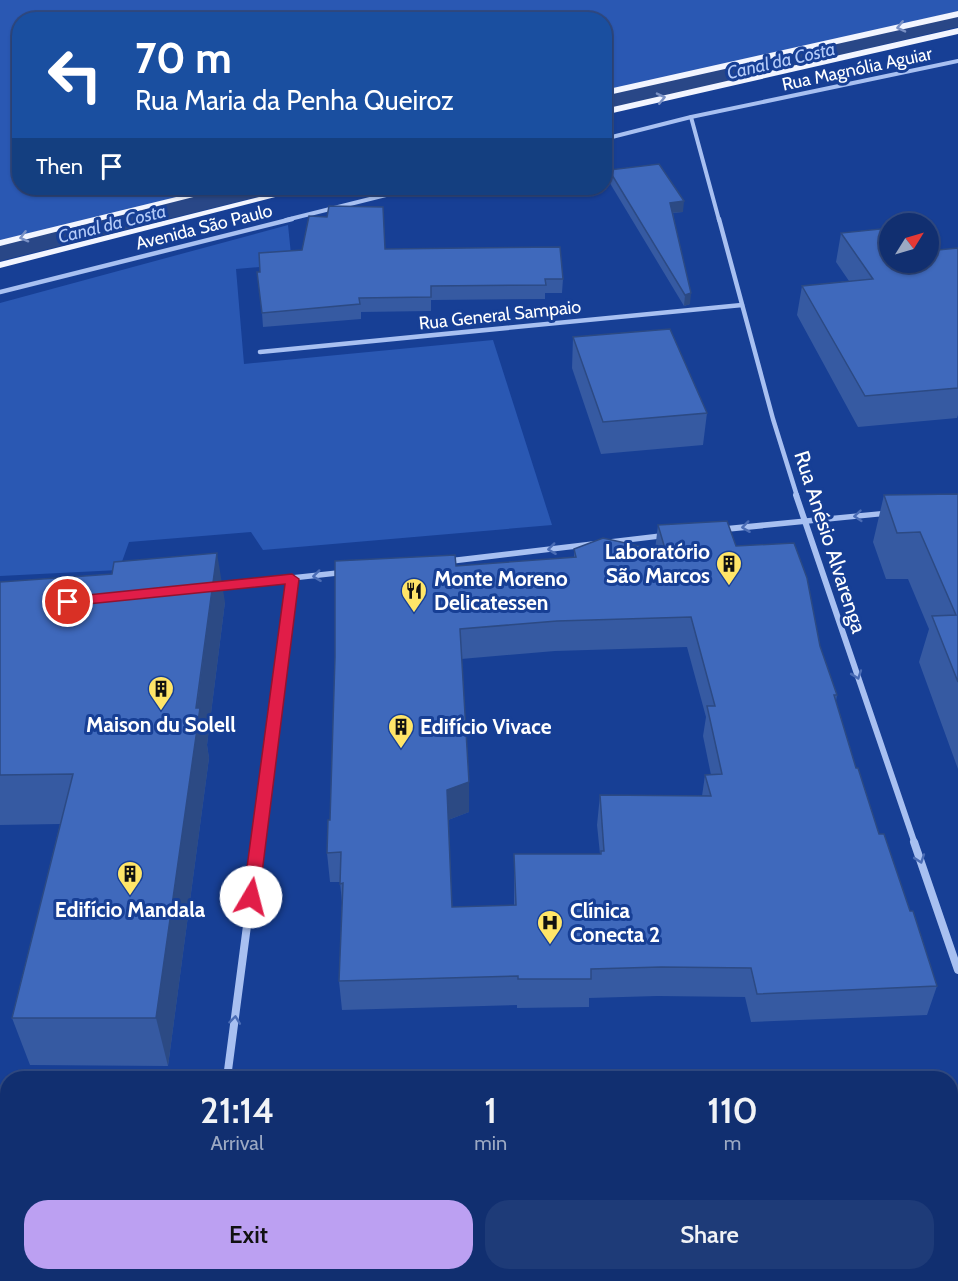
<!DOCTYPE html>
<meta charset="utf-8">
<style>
:root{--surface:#112f70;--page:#1e3b78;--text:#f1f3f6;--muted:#9ca9c3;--line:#304a83;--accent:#bca0f2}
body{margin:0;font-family:Cabin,sans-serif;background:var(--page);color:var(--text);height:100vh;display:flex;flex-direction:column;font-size:22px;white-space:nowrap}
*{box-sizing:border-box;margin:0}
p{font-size:20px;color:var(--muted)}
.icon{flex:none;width:33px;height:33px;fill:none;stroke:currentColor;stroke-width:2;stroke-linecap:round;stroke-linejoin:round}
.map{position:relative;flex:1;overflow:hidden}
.panel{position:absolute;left:0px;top:1071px;width:958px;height:210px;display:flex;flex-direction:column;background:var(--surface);border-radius:24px 24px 0 0;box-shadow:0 2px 4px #0004,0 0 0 2px var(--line)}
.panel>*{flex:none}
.banner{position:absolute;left:12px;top:12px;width:600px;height:183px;border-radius:24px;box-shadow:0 2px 4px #0004,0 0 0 2px var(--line);background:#1a4fa0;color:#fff;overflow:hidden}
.needle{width:39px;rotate:53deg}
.controls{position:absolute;left:879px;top:213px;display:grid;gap:12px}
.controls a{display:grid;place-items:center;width:60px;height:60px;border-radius:50%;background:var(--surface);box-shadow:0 2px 4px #0004,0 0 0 2px var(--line);font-size:30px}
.pin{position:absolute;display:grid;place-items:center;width:51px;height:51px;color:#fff;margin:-26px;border:3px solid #fff;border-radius:50%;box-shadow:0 2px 6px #0007}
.me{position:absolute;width:66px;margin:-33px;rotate:8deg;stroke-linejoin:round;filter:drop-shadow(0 0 4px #0008)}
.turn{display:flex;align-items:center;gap:21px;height:126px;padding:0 24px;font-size:27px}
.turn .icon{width:78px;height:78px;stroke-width:2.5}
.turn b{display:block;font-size:42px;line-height:51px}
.then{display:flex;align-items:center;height:57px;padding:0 24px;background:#0003;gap:12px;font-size:22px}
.eta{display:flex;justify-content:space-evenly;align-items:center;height:102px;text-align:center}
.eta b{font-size:36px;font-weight:600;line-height:42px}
.button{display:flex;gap:12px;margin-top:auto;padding:12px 24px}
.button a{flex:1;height:69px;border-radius:24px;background:var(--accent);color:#111;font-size:24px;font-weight:600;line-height:69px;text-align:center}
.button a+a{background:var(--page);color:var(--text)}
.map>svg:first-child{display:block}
.green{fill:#2a58b3}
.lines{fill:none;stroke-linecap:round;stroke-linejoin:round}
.canal{fill:#294787;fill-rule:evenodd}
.minor-far3{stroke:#a8c0f1;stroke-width:4}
.minor-far2{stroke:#a8c0f1;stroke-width:4.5}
.minor-far1{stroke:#a8c0f1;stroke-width:6}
.minor{stroke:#a8c0f1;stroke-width:8}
.tertiary{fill:#a8c0f1;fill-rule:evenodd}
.primary{fill:#f2f5ff;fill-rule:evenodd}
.wall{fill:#365aa2;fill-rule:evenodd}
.shaded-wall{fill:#2c4a84}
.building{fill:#3f69bc;stroke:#2c4a84;stroke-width:1.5;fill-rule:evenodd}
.oneway{stroke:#7a91c5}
.oneway2{stroke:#4a6cb5}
.route{fill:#e11d48;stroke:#92132f;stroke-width:1.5}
.labels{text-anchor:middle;stroke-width:6;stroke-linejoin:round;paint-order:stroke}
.far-water-label{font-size:18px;font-style:italic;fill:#b4cbf8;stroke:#173f95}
.far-street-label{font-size:18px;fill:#fff;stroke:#173f95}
.street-label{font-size:21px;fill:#fff;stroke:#173f95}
.poi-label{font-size:21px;font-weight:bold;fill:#fff;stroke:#173f95;text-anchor:start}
</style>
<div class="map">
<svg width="958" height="1281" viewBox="0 0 958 1281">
<rect width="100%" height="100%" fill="#173f95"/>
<g class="green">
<polygon points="0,0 958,0 958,20 605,102 604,20 20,20 20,188 230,188 0,240"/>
<polygon points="288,225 292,264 236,269 244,364 493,340 552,525 263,550 251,532 129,542 119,570 0,576 0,303"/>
</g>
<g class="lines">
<g class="canal">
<polygon points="958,11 958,27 604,111 604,95"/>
<polygon points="223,188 273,188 269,194 0,261 0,241"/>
</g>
<g class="minor-far3">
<polyline points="691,117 719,220"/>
<polyline points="604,139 691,117 958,61"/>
<polyline points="286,220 414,188"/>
</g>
<g class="minor-far2">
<polyline points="719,219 773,419 797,496"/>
<polyline points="0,292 292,219"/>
<polyline points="260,352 742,305"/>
</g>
<g class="minor-far1">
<polyline points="796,495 915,844"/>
<polyline points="258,844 293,579"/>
</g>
<g class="minor">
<polyline points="914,842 958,970"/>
<polyline points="227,1078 258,842"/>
<polyline points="951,1090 958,1090"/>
<polyline points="0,1100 8,1099"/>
<polyline points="205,1281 206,1274"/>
</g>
<g class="tertiary">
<polygon points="892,510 895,511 897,513 895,515 716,533 711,530 716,527"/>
<polygon points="671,532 676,535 674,537 442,565 437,562 442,559"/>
<polygon points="349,569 354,572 353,574 209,590 204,587 209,584"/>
</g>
<g class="primary">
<polygon points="958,11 958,17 604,96 604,90"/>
<polygon points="958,28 958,34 604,115 604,109"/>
<polygon points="213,188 229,188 0,246 0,240"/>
<polygon points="295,188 310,188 0,268 0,262"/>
</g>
</g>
<g class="wall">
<polygon points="609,170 683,212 673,213 690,304 684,306 608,180"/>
<polygon points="841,233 938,250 958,248 958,415 957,418 858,427 797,315 802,286 849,281 836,262"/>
<polygon points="385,249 563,279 562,293 545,293 545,299 431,300 431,311 361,312 361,319 263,327 262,313"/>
<polygon points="573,337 707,413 703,445 601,454 572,368"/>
<polygon points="958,494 958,769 919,662 929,629 908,579 886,579 873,542 884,495"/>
<path d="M658,525l78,21 84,100 17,49 -1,6 20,67 23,66 31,77 27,75 -10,29 -176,7 -6,-25 -88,-1 -68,2v9l-72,1v-3l-175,5 -3,-29 3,-78 -2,-21h-10l-3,-29 3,-33 126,-254 118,-9v-8l81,1zM687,647l19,70 -3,19 8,39h-6l-3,21 -102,-1 -3,30 3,29h-86v51l-62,2 -4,-87 21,-8 -8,-153 94,-8z"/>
<polygon points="0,582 225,602 207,745 209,758 168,1066 30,1065 12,1018 60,824 0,825"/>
</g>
<g class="shaded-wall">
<polygon points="684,201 683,212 669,213 670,203"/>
<polygon points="691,293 690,304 684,306 685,295"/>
<polygon points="217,553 225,602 207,745 209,758 168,1066 156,1018"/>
<polygon points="469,782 469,812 448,820 447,790"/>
<polygon points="150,1274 161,1274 160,1281 149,1281"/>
</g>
<g class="building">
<polygon points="659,164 684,201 670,203 691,293 685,295 609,170"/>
<polygon points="329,206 383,207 385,249 560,247 563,279 545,279 546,285 431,286 431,297 359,298 360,304 262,313 257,272 260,272 259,253 302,250 309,216 327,217"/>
<polygon points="890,228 890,262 928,262 928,238 938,250 958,248 958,388 865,396 802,286 873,279 841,233"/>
<polygon points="670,329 707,413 603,422 573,337"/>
<polygon points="958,494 958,682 932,616 956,615 920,532 897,533 884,495"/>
<path d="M727,521l9,25 58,-3 13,35 13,68 17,49h-3l22,73h2l21,66h5l26,77h3l24,75 -180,8 -6,-26 -90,-1 -70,2v10h-73v-3l-179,5 4,-98 -3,1 1,-32 -14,1 1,-33h2l5,-163v-96l120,-6 1,11 120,-9 -2,-8 29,-11 63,14 -8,-27zM691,617l24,89h-8l15,68 -17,1 6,21 -111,-1 4,56h-3v3h-87l2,51 -64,2 -5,-117 22,-8 -9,-153 97,-8z"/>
<polygon points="217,553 196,708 200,708 156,1018 12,1018 73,774 0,775 0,582 112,574 114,562"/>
<polygon points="956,1113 958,1122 958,1281 296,1281 297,1274 951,1274 951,1114"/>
<polygon points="0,1116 8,1116 8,1274 150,1274 149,1281 0,1281"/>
</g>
<defs><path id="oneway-chevron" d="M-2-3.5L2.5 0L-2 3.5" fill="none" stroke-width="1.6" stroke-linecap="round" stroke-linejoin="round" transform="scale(1.5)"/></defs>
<g class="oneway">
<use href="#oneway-chevron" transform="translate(901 27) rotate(167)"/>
<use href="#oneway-chevron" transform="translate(661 98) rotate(-13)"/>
<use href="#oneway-chevron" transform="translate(24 237) rotate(166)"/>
</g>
<g class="oneway2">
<use href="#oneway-chevron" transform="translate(858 516) rotate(175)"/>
<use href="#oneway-chevron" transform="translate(746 527) rotate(173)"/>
<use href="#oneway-chevron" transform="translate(552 549) rotate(173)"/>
<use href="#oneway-chevron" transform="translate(317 576) rotate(173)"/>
<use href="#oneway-chevron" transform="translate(857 675) rotate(71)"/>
<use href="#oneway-chevron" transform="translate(920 859) rotate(71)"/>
<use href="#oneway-chevron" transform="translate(235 1020) rotate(-83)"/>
</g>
<polygon class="route" points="292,574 299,579 259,897 256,901 251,903 245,901 243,897 285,584 68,606 61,602 68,597"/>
<defs>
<symbol id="building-pin" viewBox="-11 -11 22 30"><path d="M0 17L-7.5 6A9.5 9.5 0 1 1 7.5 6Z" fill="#ffe568" stroke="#173f95"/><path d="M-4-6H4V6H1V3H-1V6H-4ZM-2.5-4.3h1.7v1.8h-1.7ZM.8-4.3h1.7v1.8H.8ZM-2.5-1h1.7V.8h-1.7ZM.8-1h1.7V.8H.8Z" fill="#111"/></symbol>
<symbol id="restaurant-pin" viewBox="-11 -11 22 30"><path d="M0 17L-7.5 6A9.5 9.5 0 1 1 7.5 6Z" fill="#ffe568" stroke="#173f95"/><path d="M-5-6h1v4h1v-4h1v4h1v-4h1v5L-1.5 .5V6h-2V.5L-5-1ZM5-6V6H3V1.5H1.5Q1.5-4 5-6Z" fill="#111"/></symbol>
<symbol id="hospital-pin" viewBox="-11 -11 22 30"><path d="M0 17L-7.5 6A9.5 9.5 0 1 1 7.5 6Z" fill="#ffe568" stroke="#173f95"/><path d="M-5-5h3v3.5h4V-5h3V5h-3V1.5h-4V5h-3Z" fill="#111"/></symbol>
</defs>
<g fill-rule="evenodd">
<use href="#building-pin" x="714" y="549" width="30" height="40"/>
<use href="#restaurant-pin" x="399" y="576" width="30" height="40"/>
<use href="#building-pin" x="146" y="674" width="30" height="40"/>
<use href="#building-pin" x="386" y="712" width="30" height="40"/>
<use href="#building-pin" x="115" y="859" width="30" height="40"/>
<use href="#hospital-pin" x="535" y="908" width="30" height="40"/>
</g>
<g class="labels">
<g class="far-water-label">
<text transform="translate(781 61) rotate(-13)" y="6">Canal da Costa</text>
<text transform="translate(112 224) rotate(-14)" y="6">Canal da Costa</text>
</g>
<g class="far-street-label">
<text transform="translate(857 69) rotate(-12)" y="6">Rua Magnólia Aguiar</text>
<text transform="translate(204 227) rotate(-14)" y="6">Avenida São Paulo</text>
<text transform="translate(500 315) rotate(-6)" y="6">Rua General Sampaio</text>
</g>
<g class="street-label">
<text transform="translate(830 542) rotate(72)" y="7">Rua Anésio Alvarenga</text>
</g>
<g class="poi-label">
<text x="710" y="559" text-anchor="end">Laboratório<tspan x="710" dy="24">São Marcos</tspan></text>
<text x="434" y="586">Monte Moreno<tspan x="434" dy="24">Delicatessen</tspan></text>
<text x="161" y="732" text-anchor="middle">Maison du Solell</text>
<text x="420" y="734">Edifício Vivace</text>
<text x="130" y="917" text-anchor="middle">Edifício Mandala</text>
<text x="570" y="918">Clínica<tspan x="570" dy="24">Conecta 2</tspan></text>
</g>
</g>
</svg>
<div class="controls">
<a><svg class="needle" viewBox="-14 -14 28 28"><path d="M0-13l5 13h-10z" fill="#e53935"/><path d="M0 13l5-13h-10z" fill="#9ca9c3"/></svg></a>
</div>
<div class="pin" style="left:68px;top:602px;background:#d93025"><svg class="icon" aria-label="arrive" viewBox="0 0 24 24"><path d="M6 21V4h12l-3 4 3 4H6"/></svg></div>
<svg class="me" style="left:251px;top:897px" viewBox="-20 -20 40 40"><circle r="19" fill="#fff"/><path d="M0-13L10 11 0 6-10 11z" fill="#e11d48"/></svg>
<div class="banner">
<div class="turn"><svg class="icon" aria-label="left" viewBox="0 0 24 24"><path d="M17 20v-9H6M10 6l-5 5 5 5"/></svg><div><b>70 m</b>Rua Maria da Penha Queiroz</div></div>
<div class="then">Then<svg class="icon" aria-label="arrive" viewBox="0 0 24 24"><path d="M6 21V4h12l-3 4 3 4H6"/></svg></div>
</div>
<section class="panel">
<div class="eta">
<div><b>21:14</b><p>Arrival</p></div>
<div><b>1</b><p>min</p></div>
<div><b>110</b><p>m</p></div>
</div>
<div class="button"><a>Exit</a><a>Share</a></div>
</section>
</div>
